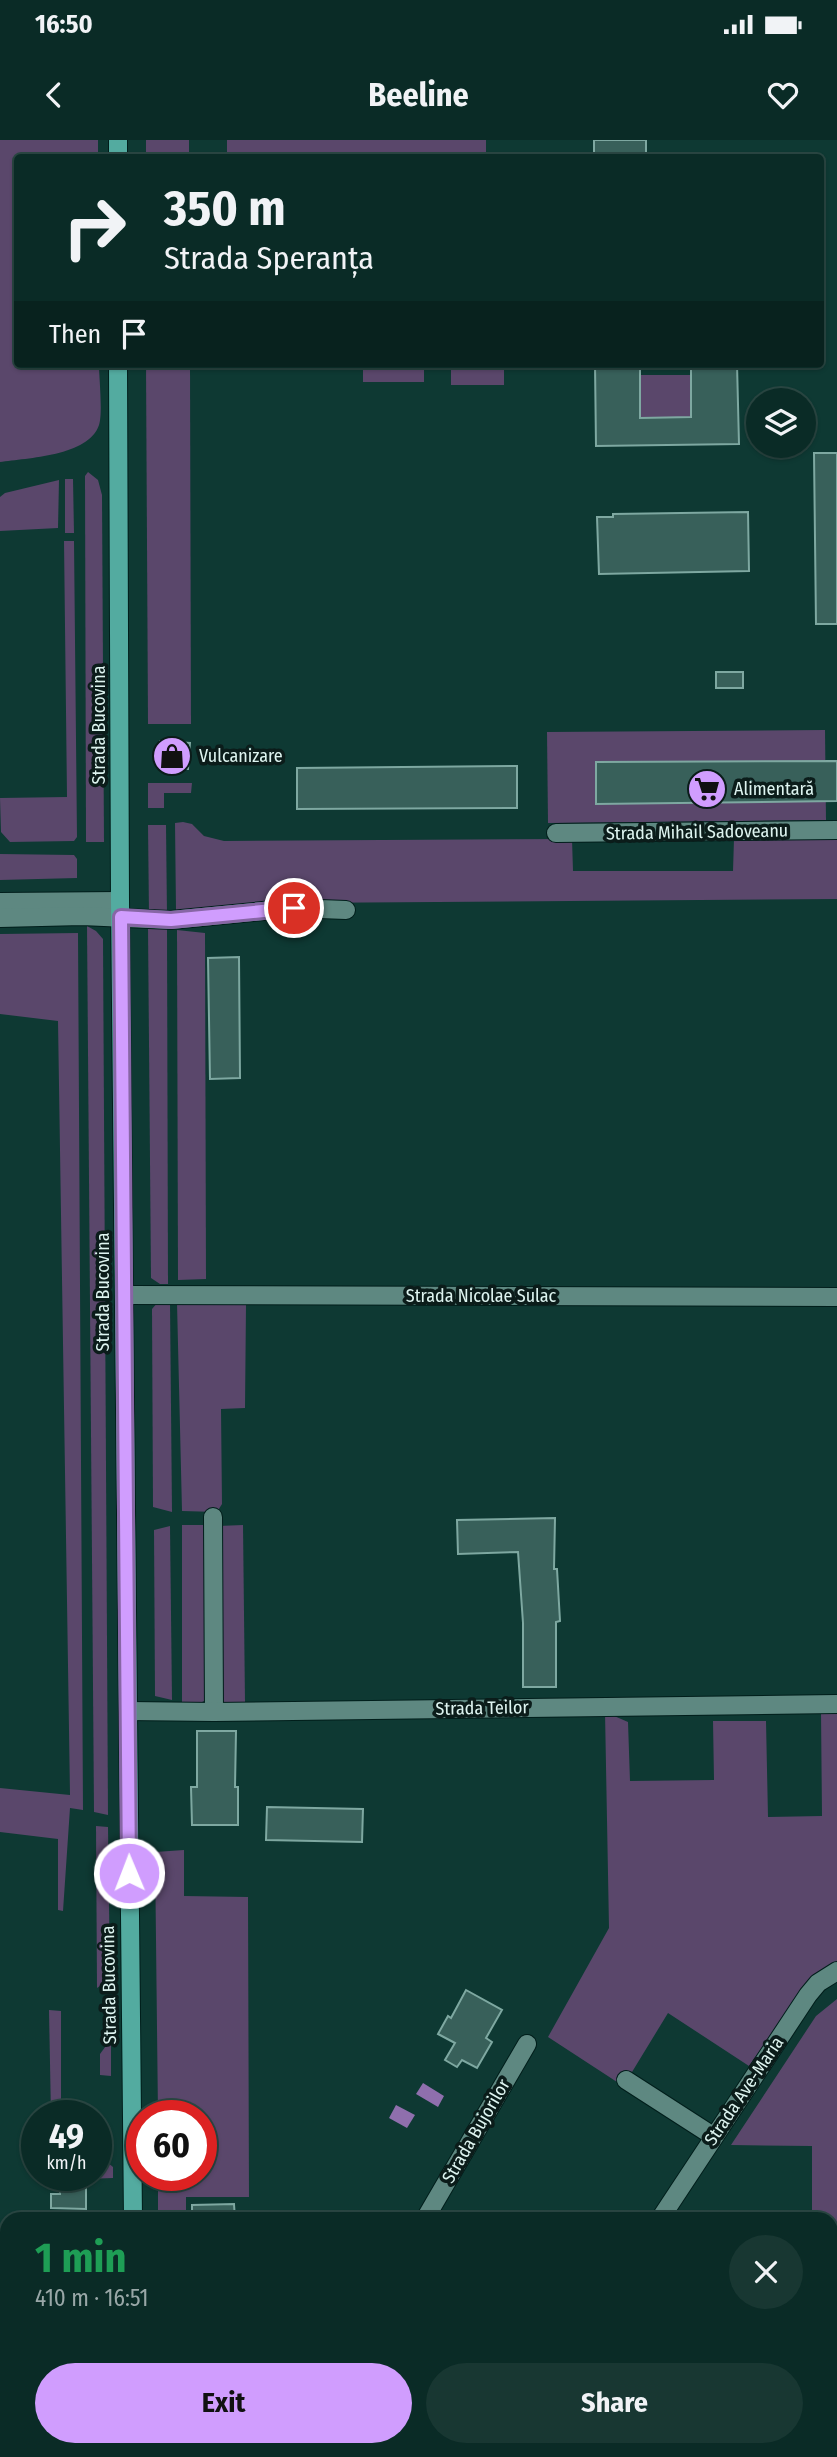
<!DOCTYPE html>
<meta charset="utf-8">
<style>
:root{--surface:#0a2b26;--page:#183732;--text:#f1f3f6;--muted:#99a7a7;--line:#2a4743;--accent:#d09dfe}
body{margin:0;font-family:"Fira Sans Condensed",sans-serif;background:var(--page);color:var(--text);height:100vh;display:flex;flex-direction:column;font-size:26px;white-space:nowrap}
*{box-sizing:border-box;margin:0}
p{font-size:23px;color:var(--muted)}
.icon{flex:none;width:38px;height:38px;fill:none;stroke:currentColor;stroke-width:2;stroke-linecap:round;stroke-linejoin:round}
.map{position:relative;flex:1;overflow:hidden}
.panel{position:absolute;left:0px;top:2072px;width:838px;height:245px;display:flex;flex-direction:column;background:var(--surface);border-radius:21px 21px 0 0;box-shadow:0 2px 5px #0004,0 0 0 2px var(--line)}
.panel>*{flex:none}
.top-card{position:absolute;left:14px;top:14px;width:810px;height:214px;border-radius:7px;box-shadow:0 2px 5px #0004,0 0 0 2px var(--line);background:#0a2b26;color:var(--text);overflow:hidden}
.controls{position:absolute;left:746px;top:248px;display:grid;gap:14px}
.controls a{display:grid;place-items:center;width:70px;height:70px;border-radius:50%;background:var(--surface);box-shadow:0 2px 5px #0004,0 0 0 2px var(--line);font-size:35px}
.speed{position:absolute;left:21px;top:1960px;display:flex;gap:14px;font-size:35px;font-weight:700;text-align:center}
.speed>*{display:grid;place-content:center;width:91px;height:91px;border-radius:50%;background:var(--surface);box-shadow:0 2px 5px #0004,0 0 0 2px var(--line);line-height:1}
.speed small{font-size:18px;font-weight:400}
.speed .limit{border:10px solid #d22;background:#fff;color:#111}
.pin{position:absolute;display:grid;place-items:center;width:60px;height:60px;color:#fff;margin:-30px;border:4px solid #fff;border-radius:50%;box-shadow:0 2px 7px #0007}
.me{position:absolute;width:77px;margin:-38px;rotate:359deg;stroke-linejoin:round;filter:drop-shadow(0 0 5px #0008)}
.turn{display:flex;align-items:center;gap:24px;height:147px;padding:0 35px;font-size:32px}
.turn .icon{width:91px;height:91px;stroke-width:2.5}
.turn b{display:block;font-size:49px;line-height:60px}
.then{display:flex;align-items:center;height:66px;padding:0 35px;background:#0003;gap:14px;font-size:26px}
.round{display:grid;place-items:center;flex:none;width:74px;height:74px;border-radius:37px;background:var(--page)}
.overview{display:flex;align-items:center;justify-content:space-between;height:119px;padding:0 35px}
h1{font-size:42px;font-weight:700;line-height:52px;color:#1e9e55}
.action{display:flex;gap:14px;margin-top:auto;padding:14px 35px}
.action a{flex:1;height:80px;border-radius:42px;background:var(--accent);color:#111;font-size:28px;font-weight:700;line-height:80px;text-align:center}
.action a+a{background:var(--page);color:var(--text)}
.status{display:flex;justify-content:space-between;align-items:center;height:49px;padding:0 35px;background:var(--surface);direction:ltr}
.status svg{height:19px;fill:currentColor}
header{display:flex;justify-content:space-between;align-items:center;height:91px;padding:0 35px;background:var(--surface);font-size:32px;font-weight:700}
.map>svg:first-child{display:block}
.green{fill:#5a476b}
.water{fill:#8f6fad}
.building{fill:#38605a;stroke:#7ea8a1;stroke-width:2}
.lines{fill:none;stroke-linecap:round;stroke-linejoin:round}
.minor-casing{stroke:#001e1b;stroke-width:20}
.major-casing{stroke:#001e1b;stroke-width:20}
.minor{stroke:#5e8881;stroke-width:18}
.major{stroke:#53aba0;stroke-width:18}
.route-casing{stroke:#8766a5;stroke-width:18}
.route{stroke:#d09dfe;stroke-width:12}
.labels{text-anchor:middle;stroke-width:7;stroke-linejoin:round;paint-order:stroke}
.street-label{font-size:18px;fill:#def4f0;stroke:#0b1c1a}
.poi-label{font-size:18px;fill:#def4f0;stroke:#0b1c1a;text-anchor:start}
</style>
<div class="status"><b>16:50</b><svg viewBox="0 0 49 12"><path d="M0 12V9h3v3zM5 12V6h3v6zM10 12V3h3v9zM15 12V0h3v12zM26 1h20v11H26zM47 4h2v5h-2z"/></svg></div>
<header><svg class="icon" aria-label="back" viewBox="0 0 24 24"><path d="M15 5l-7 7 7 7"/></svg>Beeline<svg class="icon" aria-label="heart" viewBox="0 0 24 24"><path d="M12 20l-8-8c-3-5 5-10 8-4 3-6 11-1 8 4z"/></svg></header>
<div class="map">
<svg width="837" height="2317" viewBox="0 0 837 2317">
<rect width="100%" height="100%" fill="#0e3933"/>
<g class="green">
<path d="M0,0h98v17l-80,1v206h81c0,14 4,49 0,61 -10,31 -72,33 -99,37z"/>
<rect x="146" y="0" width="43" height="17"/>
<rect x="227" y="0" width="259" height="17"/>
<polygon points="146,224 190,224 191,584 148,584"/>
<rect x="363" y="224" width="61" height="18"/>
<rect x="451" y="224" width="53" height="21"/>
<polygon points="640,235 691,235 691,277 640,278"/>
<polygon points="88,332 98,340 102,355 104,702 86,702 85,336"/>
<polygon points="65,339 73,339 74,393 65,393"/>
<polygon points="59,340 58,388 0,391 0,357 5,353"/>
<polygon points="64,401 74,401 77,697 74,701 10,702 1,692 0,658 67,657"/>
<polygon points="825,590 826,680 548,683 547,592"/>
<polygon points="148,643 192,643 191,653 164,653 164,668 148,668"/>
<polygon points="183,682 192,684 204,696 224,701 572,699 573,731 733,731 734,699 837,698 837,759 291,763 176,771 175,683"/>
<polygon points="148,685 166,685 167,775 149,776"/>
<polygon points="0,714 74,715 77,719 77,738 0,740"/>
<polygon points="87,786 96,791 103,799 108,1675 94,1672"/>
<polygon points="167,786 168,1144 160,1144 151,1138 148,787"/>
<polygon points="177,790 205,793 206,1139 178,1140"/>
<polygon points="78,793 83,1670 70,1668 63,1771 58,1770 58,1699 0,1692 0,1648 70,1655 58,881 0,874 0,794"/>
<polygon points="158,1162 170,1162 172,1372 153,1367 152,1169"/>
<polygon points="229,1162 246,1165 245,1268 221,1269 222,1364 217,1372 182,1371 177,1163"/>
<polygon points="182,1385 206,1385 206,1560 202,1562 182,1562"/>
<polygon points="243,1385 245,1562 220,1562 218,1386"/>
<polygon points="170,1386 172,1560 155,1556 154,1390"/>
<polygon points="605,1572 628,1582 630,1641 714,1640 713,1581 766,1581 768,1677 822,1676 821,1572 837,1572 837,1822 811,1837 749,1926 668,1873 632,1932 617,1942 548,1897 609,1788"/>
<polygon points="96,1686 108,1687 110,1839 97,1848"/>
<polygon points="184,1710 184,1756 248,1757 249,2057 186,2057 186,2079 158,2079 158,2035 201,2035 201,1976 158,1976 155,1712"/>
<polygon points="837,1859 837,2169 831,2169 831,2079 812,2079 812,2006 731,2005 816,1876"/>
<polygon points="49,1870 61,1871 61,1976 51,1976"/>
<polygon points="111,1899 111,1936 100,1935 100,1914"/>
<polygon points="96,2013 113,2027 113,2038 86,2039 86,2035 96,2035"/>
<rect x="683" y="2310" width="110" height="7"/>
</g>
<g class="water">
<polygon points="423,1943 444,1956 438,1967 416,1954"/>
<polygon points="396,1965 415,1975 407,1988 389,1978"/>
</g>
<g class="building">
<rect x="594" y="0" width="52" height="18"/>
<polygon points="595,224 640,224 640,278 691,277 691,224 737,224 739,304 596,306"/>
<polygon points="814,313 837,313 837,484 816,484"/>
<polygon points="748,372 749,431 599,434 597,377 613,377 613,374"/>
<rect x="716" y="532" width="27" height="16"/>
<polygon points="160,601 190,603 188,629 158,627"/>
<polygon points="837,621 837,661 596,664 596,622"/>
<polygon points="517,626 517,668 297,669 297,628"/>
<polygon points="239,817 240,938 210,939 208,818"/>
<polygon points="555,1378 554,1429 557,1429 560,1481 556,1482 556,1547 523,1547 523,1483 518,1412 458,1414 457,1380"/>
<polygon points="197,1591 236,1591 235,1647 238,1647 238,1685 192,1685 191,1647 197,1647"/>
<polygon points="267,1667 363,1669 362,1702 266,1700"/>
<polygon points="466,1850 502,1870 486,1898 492,1902 477,1928 462,1920 457,1927 445,1920 455,1903 438,1894 448,1876 451,1878"/>
<polygon points="60,2035 86,2035 86,2069 51,2068 51,2054 60,2054"/>
<polygon points="234,2064 235,2079 192,2079 192,2065"/>
</g>
<g class="lines">
<defs>
<g id="minor">
<polyline points="556,693 837,690"/>
<polyline points="0,762 120,761"/>
<polyline points="0,778 82,776 171,780 294,768 346,770"/>
<polyline points="124,1155 837,1157"/>
<polyline points="213,1377 214,1572"/>
<polyline points="128,1571 214,1572 837,1564"/>
<polyline points="626,1940 713,1996"/>
<polyline points="425,2079 527,1904"/>
<polyline points="660,2079 808,1855 818,1843 837,1831"/>
<polyline points="831,2196 837,2196"/>
</g>
<g id="major">
<polyline points="118,0 118,18"/>
<polyline points="118,224 120,761 133,2079"/>
<polyline points="135,2310 135,2317"/>
</g>
</defs>
<use href="#minor" class="minor-casing"/>
<use href="#major" class="major-casing"/>
<use href="#minor" class="minor"/>
<use href="#major" class="major"/>
</g>
<g class="lines">
<defs>
<polyline id="route" points="129,1733 121,777 171,780 294,768"/>
</defs>
<use href="#route" class="route-casing"/>
<use href="#route" class="route"/>
</g>
<defs>
<symbol id="shop-disc" viewBox="-11 -11 22 22"><circle r="9.5" fill="#d09dfe" stroke="#0b1c1a"/><path d="M-5-2.5h2.3a2.7 3.5 0 0 1 5.4 0H5L5.5 6h-11ZM-1.5-2.5h3a1.5 2.3 0 0 0-3 0Z" fill="#111"/></symbol>
<symbol id="supermarket-disc" viewBox="-11 -11 22 22"><circle r="9.5" fill="#d09dfe" stroke="#0b1c1a"/><path d="M-6-5.5h2.5l.6 2H6L4.5 2H-2.5L-4.4-4H-6ZM-1.5 3.2a1.3 1.3 0 1 0 .1 0ZM3 3.2a1.3 1.3 0 1 0 .1 0Z" fill="#111"/></symbol>
</defs>
<g fill-rule="evenodd">
<use href="#shop-disc" x="150" y="594" width="44" height="44"/>
<use href="#supermarket-disc" x="685" y="627" width="44" height="44"/>
</g>
<g class="labels">
<g class="street-label">
<text transform="translate(99 585) rotate(-90)" y="6">Strada Bucovina</text>
<text transform="translate(697 692) rotate(-1)" y="6">Strada Mihail Sadoveanu</text>
<text transform="translate(103 1152) rotate(-90)" y="6">Strada Bucovina</text>
<text x="481" y="1162">Strada Nicolae Sulac</text>
<text transform="translate(482 1568) rotate(-1)" y="6">Strada Teilor</text>
<text transform="translate(109 1845) rotate(-91)" y="6">Strada Bucovina</text>
<text transform="translate(744 1951) rotate(-56)" y="6">Strada Ave-Maria</text>
<text transform="translate(476 1991) rotate(-60)" y="6">Strada Bujorilor</text>
</g>
<g class="poi-label">
<text x="199" y="622">Vulcanizare</text>
<text x="734" y="655">Alimentară</text>
</g>
</g>
</svg>
<div class="controls">
<a><svg class="icon" aria-label="layers" viewBox="0 0 24 24"><path d="M12 4l9 5-9 5-9-5zM3 14l9 5 9-5"/></svg></a>
</div>
<div class="speed"><div>49<small>km/h</small></div><div class="limit">60</div></div>
<div class="pin" style="left:294px;top:768px;background:#d93025"><svg class="icon" aria-label="arrive" viewBox="0 0 24 24"><path d="M6 21V4h12l-3 4 3 4H6"/></svg></div>
<svg class="me" style="left:129px;top:1733px" viewBox="-20 -20 40 40"><circle r="17" fill="#d09dfe" stroke="#fff" stroke-width="3"/><path d="M0-11L8 9 0 5-8 9z" fill="#fff"/></svg>
<div class="top-card">
<div class="turn"><svg class="icon" aria-label="right" viewBox="0 0 24 24"><path d="M7 20v-9h11M14 6l5 5-5 5"/></svg><div><b>350 m</b>Strada Speranța</div></div>
<div class="then">Then<svg class="icon" aria-label="arrive" viewBox="0 0 24 24"><path d="M6 21V4h12l-3 4 3 4H6"/></svg></div>
</div>
<section class="panel">
<div class="overview"><div><h1>1 min</h1><p>410 m · 16:51</p></div><a class="round"><svg class="icon" aria-label="close" viewBox="0 0 24 24"><path d="M6 6l12 12M18 6L6 18"/></svg></a></div>
<div class="action"><a>Exit</a><a>Share</a></div>
</section>
</div>
